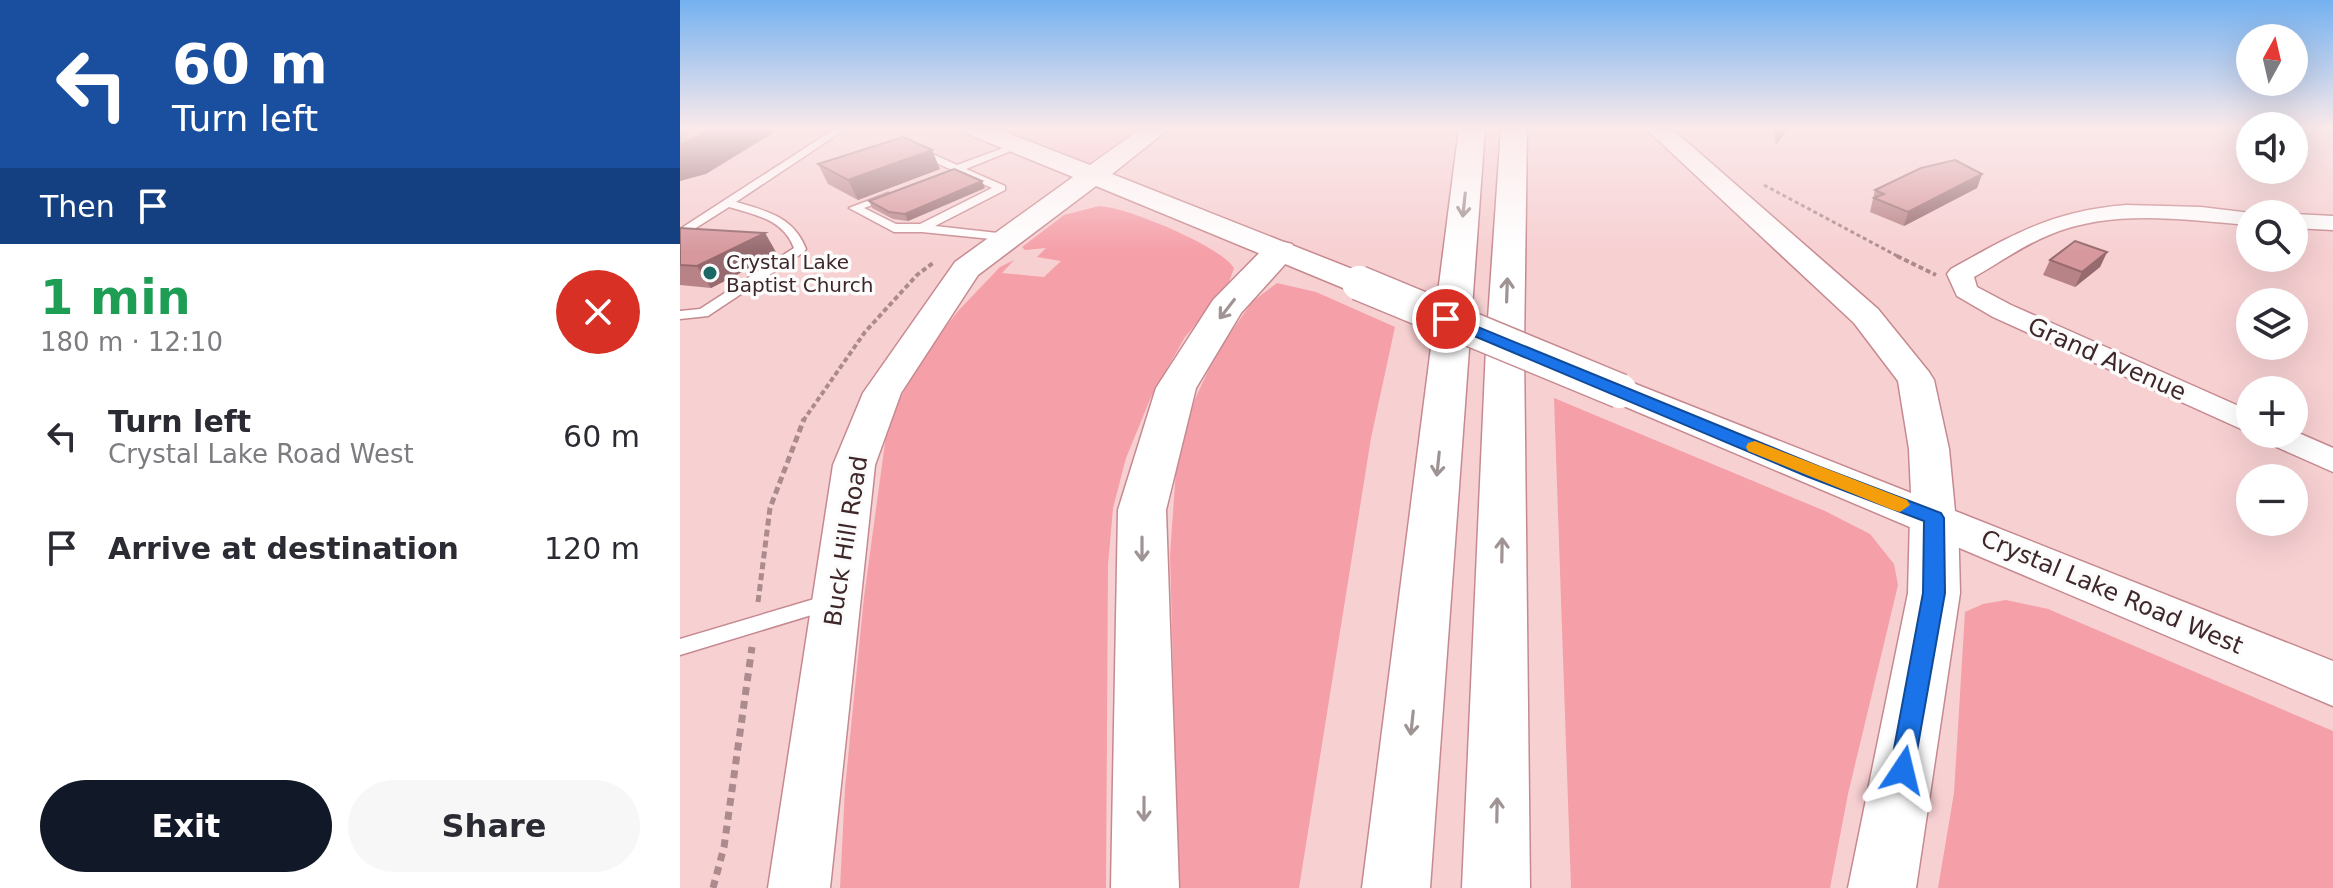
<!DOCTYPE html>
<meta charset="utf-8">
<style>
:root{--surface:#fff;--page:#f7f7f7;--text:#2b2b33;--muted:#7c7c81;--accent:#111827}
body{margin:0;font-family:"DejaVu Sans",sans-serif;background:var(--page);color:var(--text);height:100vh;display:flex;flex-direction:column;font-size:30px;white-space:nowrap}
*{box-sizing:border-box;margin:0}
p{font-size:26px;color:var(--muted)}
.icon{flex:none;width:44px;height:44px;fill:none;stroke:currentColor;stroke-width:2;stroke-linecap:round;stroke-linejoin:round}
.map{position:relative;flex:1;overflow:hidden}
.details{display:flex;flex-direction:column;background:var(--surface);width:680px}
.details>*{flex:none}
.top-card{background:#1a4fa0;color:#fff;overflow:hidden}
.needle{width:52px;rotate:8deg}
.tools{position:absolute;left:1556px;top:24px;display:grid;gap:16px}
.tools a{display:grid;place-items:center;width:72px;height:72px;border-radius:50%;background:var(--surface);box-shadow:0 8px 32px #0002;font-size:40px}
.pin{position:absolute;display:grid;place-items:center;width:68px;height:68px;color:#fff;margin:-34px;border:4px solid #fff;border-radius:50%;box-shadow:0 2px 8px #0007}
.me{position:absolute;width:88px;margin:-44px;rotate:10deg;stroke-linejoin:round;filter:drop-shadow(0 0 6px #0008)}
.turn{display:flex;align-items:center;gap:28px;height:168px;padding:0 40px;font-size:36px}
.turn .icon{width:104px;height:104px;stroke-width:2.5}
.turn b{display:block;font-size:56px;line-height:68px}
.then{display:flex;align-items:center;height:76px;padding:0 40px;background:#0003;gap:16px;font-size:30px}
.round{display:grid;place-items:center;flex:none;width:84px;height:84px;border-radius:42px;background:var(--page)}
.headline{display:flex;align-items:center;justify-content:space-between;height:136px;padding:0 40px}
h1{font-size:48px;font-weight:800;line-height:60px;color:#1e9e55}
.action{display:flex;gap:16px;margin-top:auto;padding:16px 40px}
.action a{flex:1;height:92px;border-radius:48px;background:var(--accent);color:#fff;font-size:32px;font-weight:800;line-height:92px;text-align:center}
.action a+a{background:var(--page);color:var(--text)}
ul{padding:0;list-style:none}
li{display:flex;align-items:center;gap:24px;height:112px;padding:0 40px}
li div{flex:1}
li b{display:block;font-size:30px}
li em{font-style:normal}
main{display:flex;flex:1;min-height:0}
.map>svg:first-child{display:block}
.built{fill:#f8bec2}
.green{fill:#f59fa8}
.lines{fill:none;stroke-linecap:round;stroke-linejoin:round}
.service-casing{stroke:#c6898f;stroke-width:3}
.minor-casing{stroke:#c6898f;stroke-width:3}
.tertiary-casing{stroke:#c6898f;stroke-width:3}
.motorway-casing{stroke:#c6898f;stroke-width:3}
.path-far3{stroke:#ab8b8d;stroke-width:3;stroke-dasharray:4 3;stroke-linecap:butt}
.path-far2{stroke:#ab8b8d;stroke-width:4;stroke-dasharray:5 3;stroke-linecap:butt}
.path-far1{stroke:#ab8b8d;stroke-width:5;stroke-dasharray:7 4;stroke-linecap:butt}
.path{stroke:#ab8b8d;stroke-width:7;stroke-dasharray:8 6;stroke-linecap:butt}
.service{fill:#fff;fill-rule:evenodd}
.minor{fill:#fff;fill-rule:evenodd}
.tertiary{fill:#fff;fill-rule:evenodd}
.motorway{fill:#fff;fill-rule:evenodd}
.tertiary-bridge-casing{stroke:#c6898f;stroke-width:37;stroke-linecap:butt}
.tertiary-bridge{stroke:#fff;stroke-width:34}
.wall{fill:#b88387}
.shaded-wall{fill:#966a6e}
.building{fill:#d6989d;stroke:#966a6e;stroke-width:2}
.oneway{stroke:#9f9394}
.route{fill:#1a73e8;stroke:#114b97;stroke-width:2}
.slow{fill:#f59e0b}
.poi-dot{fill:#1b6867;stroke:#fcfcfc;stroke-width:3}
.labels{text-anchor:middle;stroke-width:7;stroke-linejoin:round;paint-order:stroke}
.far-poi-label{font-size:20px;fill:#3f2729;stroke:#fcfcfc;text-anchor:start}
.street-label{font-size:24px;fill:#3f2729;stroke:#fcfcfc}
</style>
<main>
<section class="details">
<div class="top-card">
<div class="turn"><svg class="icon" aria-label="left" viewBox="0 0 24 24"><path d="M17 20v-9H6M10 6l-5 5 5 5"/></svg><div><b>60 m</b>Turn left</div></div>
<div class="then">Then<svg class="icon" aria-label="arrive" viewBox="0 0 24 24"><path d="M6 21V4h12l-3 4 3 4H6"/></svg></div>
</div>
<div class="headline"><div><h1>1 min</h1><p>180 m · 12:10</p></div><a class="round" style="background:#d93025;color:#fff"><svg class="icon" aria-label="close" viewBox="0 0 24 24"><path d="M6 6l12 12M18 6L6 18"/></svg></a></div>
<ul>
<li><svg class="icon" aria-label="left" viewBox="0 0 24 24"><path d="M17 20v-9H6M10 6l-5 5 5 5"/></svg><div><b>Turn left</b><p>Crystal Lake Road West</p></div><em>60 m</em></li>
<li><svg class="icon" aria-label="arrive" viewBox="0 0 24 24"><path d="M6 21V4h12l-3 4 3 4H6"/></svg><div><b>Arrive at destination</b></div><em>120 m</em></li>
</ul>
<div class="action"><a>Exit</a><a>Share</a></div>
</section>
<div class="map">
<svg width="1653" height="888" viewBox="0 0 1653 888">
<rect width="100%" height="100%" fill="#f7d0d2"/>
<polygon class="built" points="294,128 478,128 411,175"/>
<g class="green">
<path d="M419,206c28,1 121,40 135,62l-7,20 -42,49 -34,60 -25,61 -13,50 -5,57 -2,323h-266l5,-100 19,-191 24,-176 36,-67 35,-44 41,-43 14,-7 -12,13 42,4 17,-16 -24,-4 9,-9 -21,2 -3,-3 42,-32z"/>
<polygon points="597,283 636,292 715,327 691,438 619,888 499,888 490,555 497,456 515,399 537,352 572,302"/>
<polygon points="874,398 1145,511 1190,534 1214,564 1218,585 1168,794 1150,888 891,888"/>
<polygon points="1326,600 1368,609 1653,731 1653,888 1258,888 1274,793 1285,612 1303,604"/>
</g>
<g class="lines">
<defs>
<g id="service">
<path d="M156,128h11l-111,74c31,9 58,15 70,47l-2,3 -96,64 -28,3v-8l20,-2 94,-61c-11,-29 -39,-33 -65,-41l-49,31v-9z"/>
<polygon points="334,144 343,146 286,169 325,186 325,190 255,226 327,234 333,238 331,241 242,232 214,232 169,208 208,193 212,194 212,198 184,208 216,224 240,224 312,188 234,153 234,149 242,149 277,165"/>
<polygon points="151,594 158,597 161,602 158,607 0,655 0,639"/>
</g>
<g id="minor">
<path d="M1446,205l75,2 58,7h-9v11c-66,-5 -138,-17 -201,10 -27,11 -50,28 -75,42l3,10 34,18 239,106v22l-257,-116 -36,-21 -10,-22 4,-5c63,-35 101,-58 175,-64z"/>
<polygon points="1614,214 1653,216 1653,230 1614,228"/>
<polygon points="1614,431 1653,448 1653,472 1583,441 1578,434 1614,434"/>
</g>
<g id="tertiary">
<polygon points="282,128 315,128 410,165 462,128 490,128 432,174 690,276 695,283 690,290 679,293 668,290 416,186 298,275 221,393 195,465 150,888 88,888 153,465 183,393 275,262 393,177 285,133"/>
<polygon points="965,128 991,128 1198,309 1249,372 1254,380 1269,449 1275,511 1653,661 1653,706 927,399 921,391 927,383 940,380 953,383 1231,493 1229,449 1218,381 1174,323"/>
</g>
<g id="motorway">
<polygon points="779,128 805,128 750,888 682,888"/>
<polygon points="821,128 847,128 844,348 850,888 782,888 806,348"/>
<polygon points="600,241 612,244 617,251 561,313 516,388 486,510 499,888 431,888 438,510 476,388 533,300 588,244"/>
<polygon points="1254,501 1271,506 1278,518 1280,593 1236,888 1168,888 1228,593 1230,518 1237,506"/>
</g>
</defs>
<use href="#service" class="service-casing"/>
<use href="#minor" class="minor-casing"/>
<use href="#tertiary" class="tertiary-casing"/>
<use href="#motorway" class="motorway-casing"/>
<polyline class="path-far3" points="1084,185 1221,258"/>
<g class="path-far2">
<polyline points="1217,256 1256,275"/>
<polyline points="123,421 185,332 237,275 253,263"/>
</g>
<polyline class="path-far1" points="78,602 90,508 124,419"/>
<polyline class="path" points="33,888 44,847 72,647"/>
<use href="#service" class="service"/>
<use href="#minor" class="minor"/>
<use href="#tertiary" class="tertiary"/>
<use href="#motorway" class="motorway"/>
<defs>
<polyline id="tertiary-bridge" points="679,283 940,391"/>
</defs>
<use href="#tertiary-bridge" class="tertiary-bridge-casing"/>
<use href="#tertiary-bridge" class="tertiary-bridge"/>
</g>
<g class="wall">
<polygon points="1092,128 1109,128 1096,144"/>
<polygon points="138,164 260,169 178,200 148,184"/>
<polygon points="1302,174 1297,188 1224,226 1190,212 1195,190"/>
<polygon points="305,188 228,221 213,219 192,208 189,201"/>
<polygon points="0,228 85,233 97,254 31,288 0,285"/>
<polygon points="1427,252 1420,267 1395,287 1363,275 1370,260"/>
</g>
<g class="shaded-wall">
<polygon points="32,128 90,128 93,133 26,174 0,181 0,144"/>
<polygon points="1105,128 1109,128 1096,144 1098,137"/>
<polygon points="252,150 260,169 178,200 168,180"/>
<polygon points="1302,174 1297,188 1224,226 1228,212"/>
<polygon points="302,181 305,188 228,221 225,214"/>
<polygon points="85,233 97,254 31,288 17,266"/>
<polygon points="1427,252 1420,267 1395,287 1402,272"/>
</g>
<g class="building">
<polygon points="0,128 32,128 7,142 0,144"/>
<polygon points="1095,128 1105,128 1098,137"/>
<polygon points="223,137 252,150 168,180 138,164"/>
<polygon points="1275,160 1302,174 1228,212 1194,198 1204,194 1195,190 1241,168"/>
<polygon points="274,169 302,181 225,214 209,212 189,201"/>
<polygon points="0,228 85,233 17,266 0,265"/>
<polygon points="1395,241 1427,252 1402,272 1370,260"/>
</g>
<defs><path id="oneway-shaft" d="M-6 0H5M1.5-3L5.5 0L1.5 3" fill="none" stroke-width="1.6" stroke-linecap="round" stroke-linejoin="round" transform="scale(2)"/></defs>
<g class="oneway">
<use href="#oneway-shaft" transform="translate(784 205) rotate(96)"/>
<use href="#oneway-shaft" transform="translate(827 290) rotate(-88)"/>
<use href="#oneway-shaft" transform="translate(547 309) rotate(128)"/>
<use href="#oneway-shaft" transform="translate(758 464) rotate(96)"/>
<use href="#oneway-shaft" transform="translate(462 549) rotate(90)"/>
<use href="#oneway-shaft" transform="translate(822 550) rotate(-89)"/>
<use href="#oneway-shaft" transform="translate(732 723) rotate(96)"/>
<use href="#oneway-shaft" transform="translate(464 809) rotate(90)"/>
<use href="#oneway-shaft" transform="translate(817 810) rotate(-89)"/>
</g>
<linearGradient id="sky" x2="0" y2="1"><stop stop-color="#74b1f0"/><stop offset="0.51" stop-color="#fbeaeb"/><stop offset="1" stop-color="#fbeaeb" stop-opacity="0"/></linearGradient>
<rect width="1653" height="252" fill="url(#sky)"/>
<polygon class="route" points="766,314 1140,467 1261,513 1264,518 1265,593 1232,779 1223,782 1214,779 1210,770 1243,593 1244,521 1126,476 761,322 761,315"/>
<polygon class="slow" points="1075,441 1227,500 1230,505 1220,512 1213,510 1068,451 1066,447 1068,443"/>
<circle class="poi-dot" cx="30" cy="273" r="8"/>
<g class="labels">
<g class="far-poi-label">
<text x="46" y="269">Crystal Lake<tspan x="46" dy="23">Baptist Church</tspan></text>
</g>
<g class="street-label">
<text transform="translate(1427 359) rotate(24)" y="8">Grand Avenue</text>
<text transform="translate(166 541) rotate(-81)" y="8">Buck Hill Road</text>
<text transform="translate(1432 592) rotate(23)" y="8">Crystal Lake Road West</text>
</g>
</g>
</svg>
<div class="tools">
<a><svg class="needle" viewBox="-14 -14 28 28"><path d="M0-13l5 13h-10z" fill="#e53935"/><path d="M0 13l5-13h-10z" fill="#7c7c81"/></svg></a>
<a><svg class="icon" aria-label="sound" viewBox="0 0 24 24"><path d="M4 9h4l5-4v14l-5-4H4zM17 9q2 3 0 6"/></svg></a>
<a><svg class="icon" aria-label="search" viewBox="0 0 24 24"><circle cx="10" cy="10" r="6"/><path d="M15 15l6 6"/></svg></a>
<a><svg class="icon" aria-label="layers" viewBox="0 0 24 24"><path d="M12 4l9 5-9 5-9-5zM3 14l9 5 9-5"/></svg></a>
<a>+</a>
<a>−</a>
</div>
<div class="pin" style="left:766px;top:319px;background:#d93025"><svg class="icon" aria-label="arrive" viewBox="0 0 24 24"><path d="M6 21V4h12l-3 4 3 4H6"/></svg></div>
<svg class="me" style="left:1223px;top:770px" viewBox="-20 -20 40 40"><path d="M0-17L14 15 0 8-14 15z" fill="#1a73e8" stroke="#fff" stroke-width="4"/></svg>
</div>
</main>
